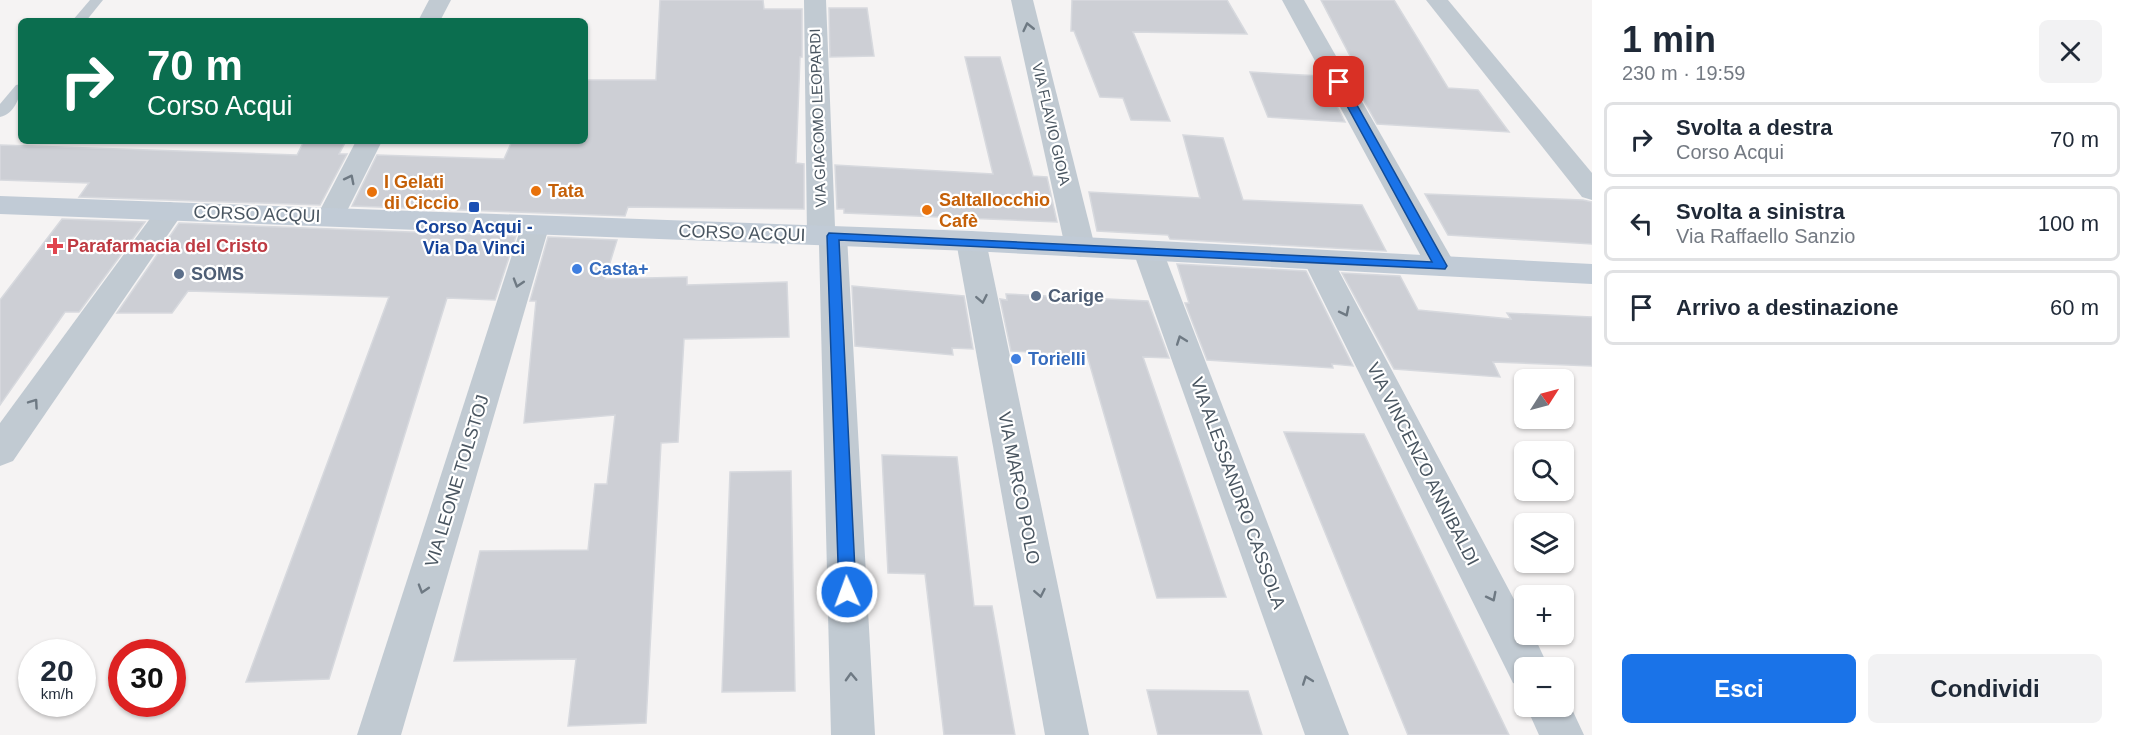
<!DOCTYPE html>
<html lang="it">
<meta charset="utf-8">
<style>
:root{--surface:#fff;--page:#f2f2f3;--text:#1f2937;--muted:#747a83;--line:#e0e1e3;--accent:#1a73e8}
body{margin:0;font-family:Arial,sans-serif;background:var(--page);color:var(--text);height:100vh;display:flex;flex-direction:column;font-size:22px;white-space:nowrap}
*{box-sizing:border-box;margin:0}
p{font-size:20px;color:var(--muted)}
.icon{flex:none;width:33px;height:33px;fill:none;stroke:currentColor;stroke-width:2;stroke-linecap:round;stroke-linejoin:round}
.map{position:relative;flex:1;overflow:hidden}
.panel{display:flex;flex-direction:column;background:var(--surface);width:540px}
.panel>*{flex:none}
.guide{position:absolute;left:18px;top:18px;width:570px;height:126px;border-radius:9px;box-shadow:0 2px 4px #0004;background:#0b6e4f;color:#fff;overflow:hidden}
.needle{width:39px;rotate:54deg}
.buttons{position:absolute;left:1514px;top:369px;display:grid;gap:12px}
.buttons a{display:grid;place-items:center;width:60px;height:60px;border-radius:9px;background:var(--surface);box-shadow:0 2px 4px #0004;font-size:30px}
.speed{position:absolute;left:18px;top:639px;display:flex;gap:12px;font-size:30px;font-weight:700;text-align:center}
.speed>*{display:grid;place-content:center;width:78px;height:78px;border-radius:50%;background:var(--surface);box-shadow:0 2px 4px #0004;line-height:1}
.speed small{font-size:15px;font-weight:400}
.speed .limit{border:9px solid #d22;background:#fff;color:#111}
.pin{position:absolute;display:grid;place-items:center;width:51px;height:51px;color:#fff;margin:-26px;border-radius:12px;box-shadow:0 3px 9px #0006}
.me{position:absolute;width:66px;margin:-33px;rotate:358deg;stroke-linejoin:round;filter:drop-shadow(0 0 4px #0008)}
.turn{display:flex;align-items:center;gap:21px;height:126px;padding:0 30px;font-size:27px}
.turn .icon{width:78px;height:78px;stroke-width:2.5}
.turn b{display:block;font-size:42px;line-height:51px}
.round{display:grid;place-items:center;flex:none;width:63px;height:63px;border-radius:9px;background:var(--page)}
.head{display:flex;align-items:center;justify-content:space-between;height:102px;padding:0 30px}
h1{font-size:36px;font-weight:800;line-height:45px}
.primary-button{display:flex;gap:12px;margin-top:auto;padding:12px 30px}
.primary-button a{flex:1;height:69px;border-radius:9px;background:var(--accent);color:#fff;font-size:24px;font-weight:800;line-height:69px;text-align:center}
.primary-button a+a{background:var(--page);color:var(--text)}
ul{padding:0;list-style:none}
li{display:flex;align-items:center;gap:18px;height:75px;margin:0 12px 9px;padding:0 18px;border:3px solid var(--line);border-radius:9px}
li div{flex:1}
li b{display:block;font-size:22px}
li em{font-style:normal}
main{display:flex;flex:1;min-height:0}
.map>svg:first-child{display:block}
.building{fill:#cdcfd5;stroke:#d7d9de;stroke-width:1.5}
.lines{fill:none;stroke-linecap:round;stroke-linejoin:round}
.lane{fill:#c1cad2;fill-rule:evenodd}
.street{fill:#c1cad2;fill-rule:evenodd}
.secondary{fill:#c1cbd6;fill-rule:evenodd}
.oneway{stroke:#6e7983}
.route{fill:#1a73e8;stroke:#114b97;stroke-width:1.5}
.food-dot{fill:#e8710a;stroke:#fff;stroke-width:2}
.transit-dot{fill:#1a4fb4;stroke:#fff;stroke-width:2}
.health-dot{fill:#e0444e;stroke:#fff;stroke-width:2}
.shop-dot{fill:#3f7fe0;stroke:#fff;stroke-width:2}
.service-dot{fill:#5c6f8a;stroke:#fff;stroke-width:2}
.labels{text-anchor:middle;stroke-width:4.5;stroke-linejoin:round;paint-order:stroke}
.far-street-label{font-size:15px;fill:#4a5661;stroke:#fff}
.food-label{font-size:18px;font-weight:bold;fill:#c56008;stroke:#fff;text-anchor:start}
.street-label{font-size:18px;fill:#4a5661;stroke:#fff}
.transit-label{font-size:18px;font-weight:bold;fill:#164399;stroke:#fff}
.health-label{font-size:18px;font-weight:bold;fill:#be3a42;stroke:#fff;text-anchor:start}
.shop-label{font-size:18px;font-weight:bold;fill:#366cbe;stroke:#fff;text-anchor:start}
.service-label{font-size:18px;font-weight:bold;fill:#4e5e75;stroke:#fff;text-anchor:start}
</style>
<main>
<div class="map">
<svg width="1592" height="735" viewBox="0 0 1592 735">
<rect width="100%" height="100%" fill="#f5f3f3"/>
<g class="building">
<polygon points="660,0 763,0 764,9 802,9 802,57 800,57 796,163 804,164 804,209 628,207 625,216 352,206 377,155 504,159 512,141 585,141 585,80 656,80"/>
<polygon points="1072,0 1227,0 1247,34 1133,32 1170,121 1131,120 1123,98 1100,97 1074,31 1071,31"/>
<polygon points="1321,0 1394,0 1448,88 1478,90 1509,132 1377,124 1351,78 1362,79"/>
<polygon points="829,8 867,8 874,56 830,57"/>
<polygon points="965,57 1000,57 1033,176 1047,177 1057,222 844,213 844,209 837,209 835,165 993,174"/>
<polygon points="1250,72 1321,76 1345,122 1268,117"/>
<polygon points="1183,135 1223,138 1243,200 1362,205 1386,251 1170,239 1168,235 1097,231 1089,192 1200,198"/>
<polygon points="304,141 346,141 339,154 347,154 320,205 79,197 89,183 0,180 0,145 297,155"/>
<polygon points="1425,194 1583,200 1592,202 1592,244 1448,235"/>
<polygon points="62,219 145,222 79,312 65,312 0,405 0,300"/>
<polygon points="179,223 516,236 495,300 447,298 329,679 246,682 389,297 188,291 172,313 117,313"/>
<polygon points="548,237 617,240 605,279 687,277 687,285 787,282 789,337 684,339 678,442 661,443 646,723 568,726 576,659 454,661 480,551 588,550 595,484 607,484 615,415 524,423 536,301 530,301"/>
<polygon points="1177,264 1306,271 1353,366 1332,364 1333,368 1207,360 1185,303 1189,303"/>
<polygon points="1342,273 1400,276 1418,310 1511,319 1507,313 1592,317 1592,366 1493,362 1500,377 1394,369"/>
<polygon points="852,286 964,296 973,349 952,348 953,355 855,346"/>
<polygon points="1006,294 1148,301 1169,358 1143,357 1226,597 1157,598 1087,355 1011,351 1000,299 1007,300"/>
<polygon points="1284,432 1364,434 1509,735 1408,735"/>
<polygon points="882,455 957,457 974,606 992,606 1015,735 944,735 925,574 888,573"/>
<polygon points="791,471 795,691 722,692 730,472"/>
<polygon points="1147,690 1248,691 1262,735 1158,735"/>
</g>
<g class="lines">
<g class="lane">
<polygon points="90,0 103,0 86,21 72,21"/>
<path d="M21,84c0,13 -7,30 -21,33v-13l16,-19z"/>
</g>
<g class="street">
<polygon points="429,0 451,0 440,21 418,21"/>
<polygon points="804,0 826,0 835,227 843,229 847,236 875,735 831,735 819,245 811,243 807,236"/>
<polygon points="1011,0 1033,0 1095,247 1090,254 1080,257 1070,254 1065,247"/>
<polygon points="1282,0 1304,0 1456,266 1452,273 1441,276 1430,273"/>
<polygon points="1426,0 1448,0 1592,173 1592,200 1582,197"/>
<polygon points="356,141 382,141 341,223 331,225 321,223 317,216"/>
<polygon points="170,202 180,205 184,211 180,217 13,461 0,466 0,423 160,205"/>
<polygon points="535,218 545,220 549,227 401,735 357,735 521,227 525,220"/>
<polygon points="971,231 981,234 986,241 1089,735 1045,735 956,241 961,234"/>
<polygon points="1148,241 1158,244 1163,251 1349,735 1305,735 1133,251 1138,244"/>
<polygon points="1318,250 1328,253 1333,260 1524,618 1524,634 1533,634 1549,668 1524,668 1524,687 1513,683 1303,260 1308,253"/>
<polygon points="1563,690 1584,735 1539,735 1526,706 1563,706"/>
</g>
<polygon class="secondary" points="0,196 971,231 1592,264 1592,284 971,251 0,214"/>
</g>
<defs><path id="oneway-chevron" d="M-2-3.5L2.5 0L-2 3.5" fill="none" stroke-width="1.6" stroke-linecap="round" stroke-linejoin="round" transform="scale(1.5)"/></defs>
<g class="oneway">
<use href="#oneway-chevron" transform="translate(1028 27) rotate(-103)"/>
<use href="#oneway-chevron" transform="translate(350 179) rotate(-63)"/>
<use href="#oneway-chevron" transform="translate(518 283) rotate(107)"/>
<use href="#oneway-chevron" transform="translate(982 299) rotate(79)"/>
<use href="#oneway-chevron" transform="translate(1345 312) rotate(63)"/>
<use href="#oneway-chevron" transform="translate(1181 340) rotate(-110)"/>
<use href="#oneway-chevron" transform="translate(34 403) rotate(-55)"/>
<use href="#oneway-chevron" transform="translate(423 589) rotate(107)"/>
<use href="#oneway-chevron" transform="translate(1040 593) rotate(79)"/>
<use href="#oneway-chevron" transform="translate(1492 597) rotate(63)"/>
<use href="#oneway-chevron" transform="translate(851 677) rotate(-92)"/>
<use href="#oneway-chevron" transform="translate(1307 680) rotate(-110)"/>
</g>
<polygon class="route" points="1335,80 1344,82 1447,266 1445,269 839,240 856,592 853,598 847,600 841,598 839,592 827,236 829,233 1432,262 1334,82"/>
<g class="food-dot">
<circle cx="536" cy="191" r="6"/>
<circle cx="372" cy="192" r="6"/>
<circle cx="927" cy="210" r="6"/>
</g>
<rect class="transit-dot" x="468" y="201" width="12" height="12" rx="3"/>
<path class="health-dot" d="M52 237h6v6h6v6h-6v6h-6v-6h-6v-6h6z"/>
<g class="shop-dot">
<circle cx="577" cy="269" r="6"/>
<circle cx="1016" cy="359" r="6"/>
</g>
<g class="service-dot">
<circle cx="179" cy="274" r="6"/>
<circle cx="1036" cy="296" r="6"/>
</g>
<g class="labels">
<g class="far-street-label">
<text transform="translate(818 118) rotate(-92)" y="5">VIA GIACOMO LEOPARDI</text>
<text transform="translate(1051 124) rotate(77)" y="5">VIA FLAVIO GIOIA</text>
</g>
<g class="food-label">
<text x="384" y="188">I Gelati<tspan x="384" dy="21">di Ciccio</tspan></text>
<text x="548" y="197">Tata</text>
<text x="939" y="206">Saltallocchio<tspan x="939" dy="21">Cafè</tspan></text>
</g>
<g class="street-label">
<text transform="translate(257 214) rotate(2)" y="6">CORSO ACQUI</text>
<text transform="translate(742 233) rotate(2)" y="6">CORSO ACQUI</text>
<text transform="translate(1423 464) rotate(63)" y="6">VIA VINCENZO ANNIBALDI</text>
<text transform="translate(457 481) rotate(-73)" y="6">VIA LEONE TOLSTOJ</text>
<text transform="translate(1019 488) rotate(79)" y="6">VIA MARCO POLO</text>
<text transform="translate(1238 493) rotate(70)" y="6">VIA ALESSANDRO CASSOLA</text>
</g>
<g class="transit-label">
<text x="474" y="233">Corso Acqui -<tspan x="474" dy="21">Via Da Vinci</tspan></text>
</g>
<g class="health-label">
<text x="67" y="252">Parafarmacia del Cristo</text>
</g>
<g class="shop-label">
<text x="589" y="275">Casta+</text>
<text x="1028" y="365">Torielli</text>
</g>
<g class="service-label">
<text x="191" y="280">SOMS</text>
<text x="1048" y="302">Carige</text>
</g>
</g>
</svg>
<div class="buttons">
<a><svg class="needle" viewBox="-14 -14 28 28"><path d="M0-13l5 13h-10z" fill="#e53935"/><path d="M0 13l5-13h-10z" fill="#747a83"/></svg></a>
<a><svg class="icon" aria-label="search" viewBox="0 0 24 24"><circle cx="10" cy="10" r="6"/><path d="M15 15l6 6"/></svg></a>
<a><svg class="icon" aria-label="layers" viewBox="0 0 24 24"><path d="M12 4l9 5-9 5-9-5zM3 14l9 5 9-5"/></svg></a>
<a>+</a>
<a>−</a>
</div>
<div class="speed"><div>20<small>km/h</small></div><div class="limit">30</div></div>
<div class="pin" style="left:1339px;top:82px;background:#d93025"><svg class="icon" aria-label="arrive" viewBox="0 0 24 24"><path d="M6 21V4h12l-3 4 3 4H6"/></svg></div>
<svg class="me" style="left:847px;top:592px" viewBox="-20 -20 40 40"><circle r="17" fill="#1a73e8" stroke="#fff" stroke-width="3"/><path d="M0-11L8 9 0 5-8 9z" fill="#fff"/></svg>
<div class="guide">
<div class="turn"><svg class="icon" aria-label="right" viewBox="0 0 24 24"><path d="M7 20v-9h11M14 6l5 5-5 5"/></svg><div><b>70 m</b>Corso Acqui</div></div>
</div>
</div>
<section class="panel">
<div class="head"><div><h1>1 min</h1><p>230 m · 19:59</p></div><a class="round"><svg class="icon" aria-label="close" viewBox="0 0 24 24"><path d="M6 6l12 12M18 6L6 18"/></svg></a></div>
<ul>
<li><svg class="icon" aria-label="right" viewBox="0 0 24 24"><path d="M7 20v-9h11M14 6l5 5-5 5"/></svg><div><b>Svolta a destra</b><p>Corso Acqui</p></div><em>70 m</em></li>
<li><svg class="icon" aria-label="left" viewBox="0 0 24 24"><path d="M17 20v-9H6M10 6l-5 5 5 5"/></svg><div><b>Svolta a sinistra</b><p>Via Raffaello Sanzio</p></div><em>100 m</em></li>
<li><svg class="icon" aria-label="arrive" viewBox="0 0 24 24"><path d="M6 21V4h12l-3 4 3 4H6"/></svg><div><b>Arrivo a destinazione</b></div><em>60 m</em></li>
</ul>
<div class="primary-button"><a>Esci</a><a>Condividi</a></div>
</section>
</main>
